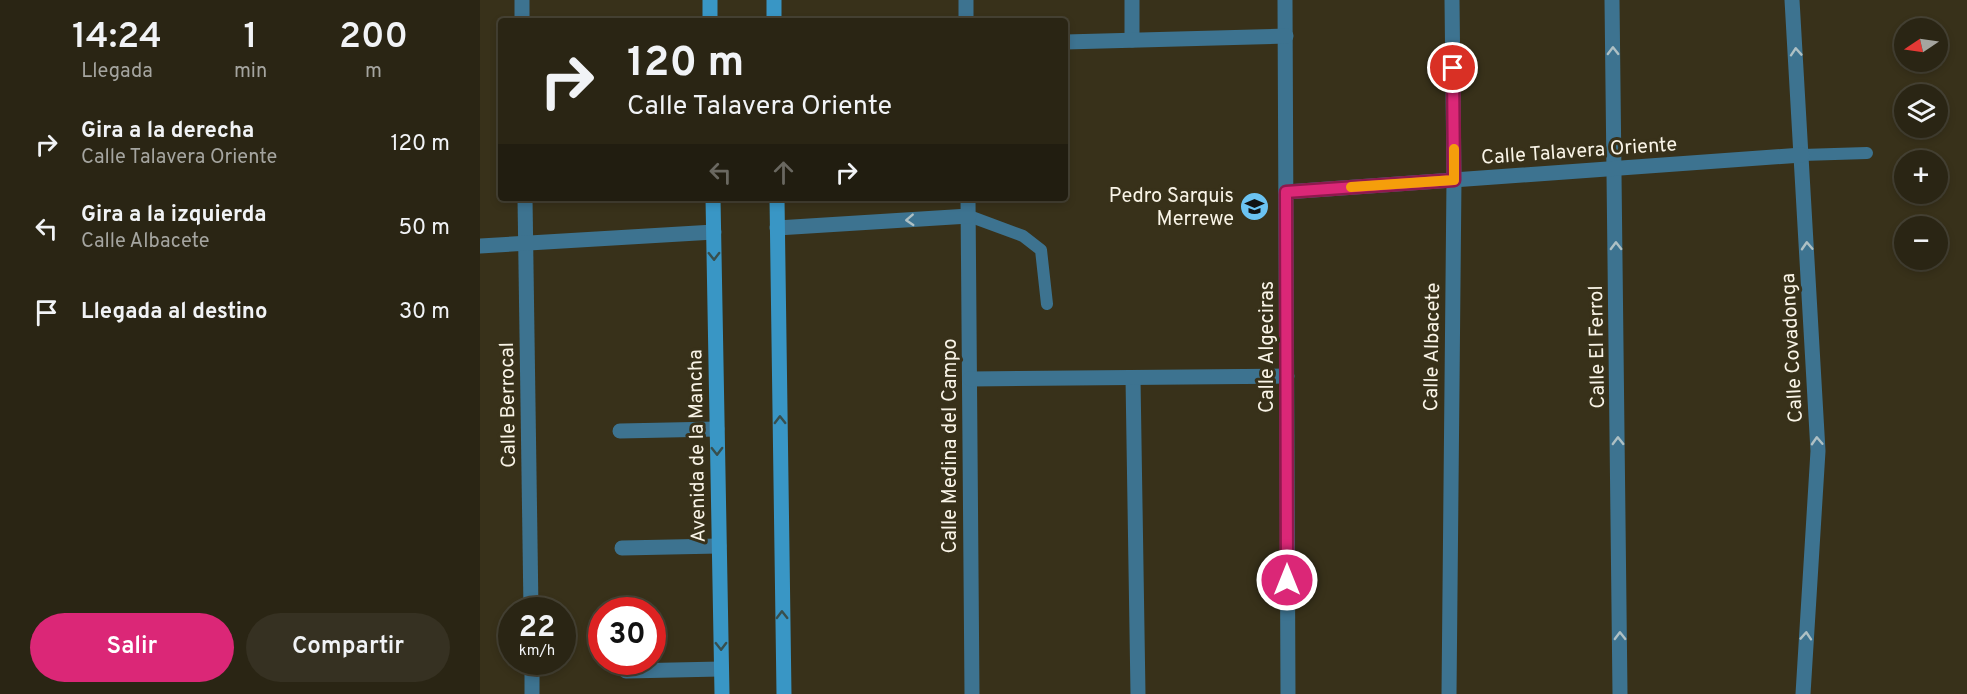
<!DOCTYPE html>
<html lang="es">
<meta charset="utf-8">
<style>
:root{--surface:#2a2514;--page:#363122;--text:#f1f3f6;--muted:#a5a5a0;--line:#464234;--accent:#db2777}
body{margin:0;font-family:Overpass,sans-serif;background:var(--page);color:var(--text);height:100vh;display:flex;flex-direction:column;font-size:22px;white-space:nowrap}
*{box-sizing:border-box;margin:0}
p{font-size:20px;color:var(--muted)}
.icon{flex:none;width:33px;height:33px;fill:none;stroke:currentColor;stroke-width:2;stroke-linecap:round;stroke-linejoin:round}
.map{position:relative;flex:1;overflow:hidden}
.sheet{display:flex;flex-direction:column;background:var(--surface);width:480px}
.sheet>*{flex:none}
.top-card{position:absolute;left:18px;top:18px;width:570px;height:183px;border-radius:6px;box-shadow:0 3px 9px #0003,0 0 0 2px var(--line);background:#2a2514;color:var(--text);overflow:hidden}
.needle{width:39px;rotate:257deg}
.tools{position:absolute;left:1414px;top:18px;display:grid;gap:12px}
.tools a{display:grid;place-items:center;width:54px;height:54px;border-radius:50%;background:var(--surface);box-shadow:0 3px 9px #0003,0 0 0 2px var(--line);font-size:30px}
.speed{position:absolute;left:18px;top:597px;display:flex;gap:12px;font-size:30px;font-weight:700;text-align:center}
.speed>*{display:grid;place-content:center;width:78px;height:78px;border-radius:50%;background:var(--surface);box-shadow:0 3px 9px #0003,0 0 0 2px var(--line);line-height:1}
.speed small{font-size:15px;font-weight:400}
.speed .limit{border:9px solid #d22;background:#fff;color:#111}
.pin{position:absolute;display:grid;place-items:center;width:51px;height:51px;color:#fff;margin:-26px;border:3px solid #fff;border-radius:50%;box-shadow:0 2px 6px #0007}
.me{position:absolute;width:66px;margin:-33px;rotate:0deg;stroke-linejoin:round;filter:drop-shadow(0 0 4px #0008)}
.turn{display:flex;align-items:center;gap:21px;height:126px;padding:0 30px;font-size:27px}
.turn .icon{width:78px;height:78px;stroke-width:2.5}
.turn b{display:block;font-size:42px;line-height:51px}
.lanes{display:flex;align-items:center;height:57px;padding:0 30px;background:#0003;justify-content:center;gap:30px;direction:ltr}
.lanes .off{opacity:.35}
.eta{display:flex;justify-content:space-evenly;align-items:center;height:102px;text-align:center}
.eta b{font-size:36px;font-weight:600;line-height:42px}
.cta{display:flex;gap:12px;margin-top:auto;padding:12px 30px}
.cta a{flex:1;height:69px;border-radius:36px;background:var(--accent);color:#fff;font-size:24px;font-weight:600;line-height:69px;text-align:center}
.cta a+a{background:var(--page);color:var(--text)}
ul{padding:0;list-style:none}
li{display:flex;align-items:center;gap:18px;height:84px;padding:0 30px}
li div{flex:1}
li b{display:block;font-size:22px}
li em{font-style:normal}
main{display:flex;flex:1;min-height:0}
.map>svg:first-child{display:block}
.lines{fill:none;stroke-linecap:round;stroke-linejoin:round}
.lane{stroke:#3d7390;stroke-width:12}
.street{stroke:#3d7390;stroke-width:15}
.secondary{stroke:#3996c5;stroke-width:15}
.oneway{stroke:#aec0c4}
.oneway2{stroke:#384f4d}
.route-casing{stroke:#8e194d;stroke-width:15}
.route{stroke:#db2777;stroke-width:10}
.slow{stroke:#f59e0b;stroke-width:10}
.labels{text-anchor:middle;stroke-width:6;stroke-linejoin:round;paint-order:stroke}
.street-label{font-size:20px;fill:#f9f4e7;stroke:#38311a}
.poi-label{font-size:20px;fill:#f9f4e7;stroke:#38311a;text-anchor:end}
</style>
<main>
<section class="sheet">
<div class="eta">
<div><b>14:24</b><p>Llegada</p></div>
<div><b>1</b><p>min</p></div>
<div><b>200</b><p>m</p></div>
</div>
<ul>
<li><svg class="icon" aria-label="right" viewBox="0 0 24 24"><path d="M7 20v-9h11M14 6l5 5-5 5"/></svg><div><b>Gira a la derecha</b><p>Calle Talavera Oriente</p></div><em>120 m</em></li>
<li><svg class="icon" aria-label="left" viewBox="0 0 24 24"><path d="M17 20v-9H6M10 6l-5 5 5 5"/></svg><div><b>Gira a la izquierda</b><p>Calle Albacete</p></div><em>50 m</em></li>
<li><svg class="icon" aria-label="arrive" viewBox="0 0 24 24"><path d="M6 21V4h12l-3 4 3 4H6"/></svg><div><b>Llegada al destino</b></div><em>30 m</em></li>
</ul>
<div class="cta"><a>Salir</a><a>Compartir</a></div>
</section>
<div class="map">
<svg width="1487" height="694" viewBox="0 0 1487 694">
<rect width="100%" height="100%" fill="#38311a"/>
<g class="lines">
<g class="lane">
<polyline points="1322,155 1387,153"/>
<polyline points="489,216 543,236 561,250 567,304"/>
</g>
<g class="street">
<polyline points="42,0 42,21"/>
<polyline points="486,0 486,21"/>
<polyline points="652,0 652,40"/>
<polyline points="805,0 808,694"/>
<polyline points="1132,0 1140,694"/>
<polyline points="1312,0 1338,451 1323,694"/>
<polyline points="585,42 806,36"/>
<polyline points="806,192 1322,155"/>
<polyline points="45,198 51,610"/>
<polyline points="488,198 492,694"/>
<polyline points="297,228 489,216"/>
<polyline points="0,246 234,232"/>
<polyline points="653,378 658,694"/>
<polyline points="490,379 807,376"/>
<polyline points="140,431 237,429"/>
<polyline points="142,548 239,546"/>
<polyline points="52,662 52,694"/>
<polyline points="146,671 241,669"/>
<polyline points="969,694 974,180 972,0"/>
</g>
<g class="secondary">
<polyline points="230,0 230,21"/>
<polyline points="294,0 294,21"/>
<polyline points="233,198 242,694"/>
<polyline points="297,198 304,694"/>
</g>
</g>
<defs><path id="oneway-chevron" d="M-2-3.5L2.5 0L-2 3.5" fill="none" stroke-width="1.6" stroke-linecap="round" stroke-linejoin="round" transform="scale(1.5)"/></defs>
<g class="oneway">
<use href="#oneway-chevron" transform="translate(1133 51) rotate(-91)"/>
<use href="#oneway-chevron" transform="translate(1316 52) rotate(-94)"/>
<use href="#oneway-chevron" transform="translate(430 220) rotate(177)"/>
<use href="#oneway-chevron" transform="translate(1136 246) rotate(-91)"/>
<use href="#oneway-chevron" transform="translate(1327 246) rotate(-93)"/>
<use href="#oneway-chevron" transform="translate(1138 441) rotate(-91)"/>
<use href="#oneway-chevron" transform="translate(1337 441) rotate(-93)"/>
<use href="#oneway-chevron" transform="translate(1140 636) rotate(-91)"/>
<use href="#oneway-chevron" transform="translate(1326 636) rotate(-86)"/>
</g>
<g class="oneway2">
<use href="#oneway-chevron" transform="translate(234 256) rotate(89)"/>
<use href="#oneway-chevron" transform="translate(300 420) rotate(-91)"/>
<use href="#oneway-chevron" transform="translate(237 451) rotate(89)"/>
<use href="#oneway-chevron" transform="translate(302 615) rotate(-91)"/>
<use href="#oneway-chevron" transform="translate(241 646) rotate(89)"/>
</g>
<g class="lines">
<defs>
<polyline id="route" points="807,580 806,192 974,180 973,68"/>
</defs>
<use href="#route" class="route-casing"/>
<use href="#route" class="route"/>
<polyline class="slow" points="871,187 974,180 974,149"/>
</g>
<defs>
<symbol id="school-disc" viewBox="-11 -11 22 22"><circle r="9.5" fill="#6bc3f2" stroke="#38311a"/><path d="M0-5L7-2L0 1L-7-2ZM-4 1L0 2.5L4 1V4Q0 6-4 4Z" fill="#111"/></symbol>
</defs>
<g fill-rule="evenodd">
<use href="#school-disc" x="758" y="190" width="33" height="33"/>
</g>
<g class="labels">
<g class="street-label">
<text transform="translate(1099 150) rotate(-4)" y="7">Calle Talavera Oriente</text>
<text transform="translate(786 347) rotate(-90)" y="7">Calle Algeciras</text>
<text transform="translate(951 347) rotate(-89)" y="7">Calle Albacete</text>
<text transform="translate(1116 347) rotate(-91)" y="7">Calle El Ferrol</text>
<text transform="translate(1311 348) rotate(-93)" y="7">Calle Covadonga</text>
<text transform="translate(27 405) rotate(-91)" y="7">Calle Berrocal</text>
<text transform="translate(216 446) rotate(-91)" y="7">Avenida de la Mancha</text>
<text transform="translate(469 446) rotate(-90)" y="7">Calle Medina del Campo</text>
</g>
<g class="poi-label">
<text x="754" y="202">Pedro Sarquis<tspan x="754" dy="23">Merrewe</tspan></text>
</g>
</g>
</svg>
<div class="tools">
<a><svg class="needle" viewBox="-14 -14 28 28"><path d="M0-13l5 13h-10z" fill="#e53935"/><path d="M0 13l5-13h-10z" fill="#a5a5a0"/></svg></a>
<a><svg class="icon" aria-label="layers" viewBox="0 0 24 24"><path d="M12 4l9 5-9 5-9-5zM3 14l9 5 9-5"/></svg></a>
<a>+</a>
<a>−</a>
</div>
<div class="speed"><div>22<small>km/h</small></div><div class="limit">30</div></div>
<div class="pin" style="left:973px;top:68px;background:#d93025"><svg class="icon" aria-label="arrive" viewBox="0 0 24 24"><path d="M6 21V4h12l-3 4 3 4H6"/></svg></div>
<svg class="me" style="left:807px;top:580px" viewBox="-20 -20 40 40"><circle r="17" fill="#db2777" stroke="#fff" stroke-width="3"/><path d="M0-11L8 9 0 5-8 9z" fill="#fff"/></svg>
<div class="top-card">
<div class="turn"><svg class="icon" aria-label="right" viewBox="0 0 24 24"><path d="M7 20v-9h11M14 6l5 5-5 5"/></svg><div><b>120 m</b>Calle Talavera Oriente</div></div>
<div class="lanes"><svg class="icon off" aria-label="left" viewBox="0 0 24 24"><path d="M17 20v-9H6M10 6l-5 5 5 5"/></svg><svg class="icon off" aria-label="ahead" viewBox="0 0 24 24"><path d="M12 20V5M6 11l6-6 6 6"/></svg><svg class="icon" aria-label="right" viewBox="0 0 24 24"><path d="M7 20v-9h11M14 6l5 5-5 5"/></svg></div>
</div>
</div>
</main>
